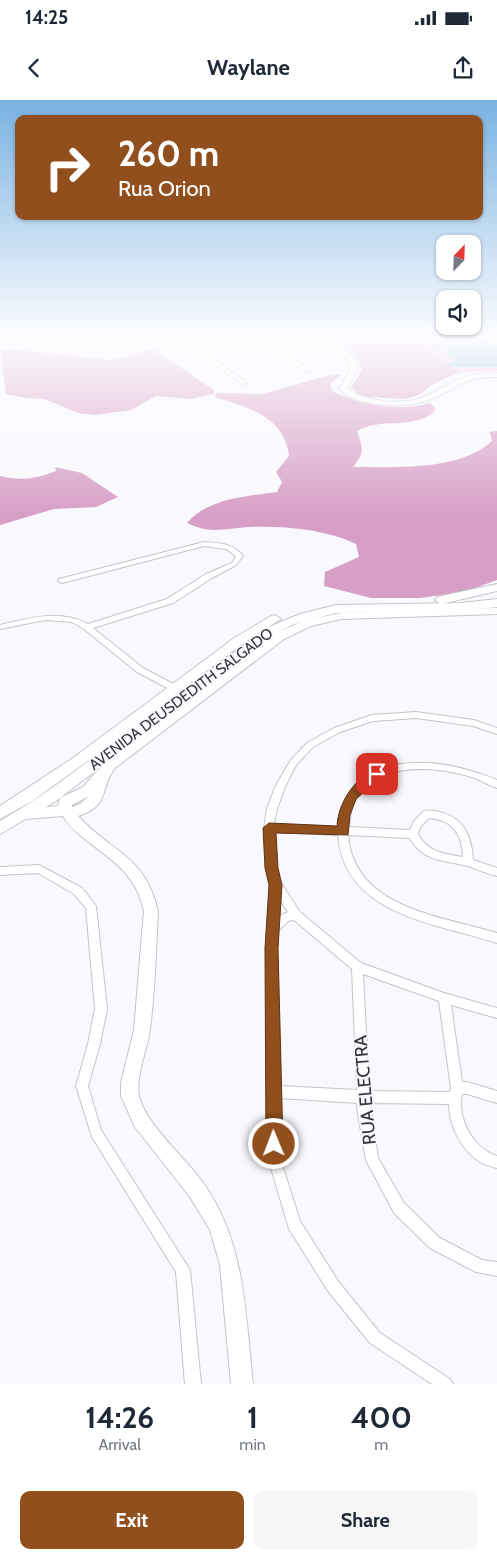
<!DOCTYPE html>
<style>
:root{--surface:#fff;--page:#f6f6f7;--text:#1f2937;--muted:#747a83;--accent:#914f1d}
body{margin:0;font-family:Cabin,sans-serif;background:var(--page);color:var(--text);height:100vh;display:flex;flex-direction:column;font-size:19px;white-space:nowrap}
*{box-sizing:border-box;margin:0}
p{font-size:16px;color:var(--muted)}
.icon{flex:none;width:28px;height:28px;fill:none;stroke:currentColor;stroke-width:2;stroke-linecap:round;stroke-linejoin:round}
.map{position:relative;height:1284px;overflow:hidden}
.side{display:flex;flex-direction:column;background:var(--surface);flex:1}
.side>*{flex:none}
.banner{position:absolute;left:15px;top:15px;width:468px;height:105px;border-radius:10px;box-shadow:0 1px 4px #0004;background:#914f1d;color:#fff;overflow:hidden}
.needle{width:32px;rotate:23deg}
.fabs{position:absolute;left:436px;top:135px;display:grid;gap:10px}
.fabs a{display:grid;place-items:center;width:45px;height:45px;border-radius:10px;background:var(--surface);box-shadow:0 1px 4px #0004;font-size:25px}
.pin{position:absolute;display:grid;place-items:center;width:42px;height:42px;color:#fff;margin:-21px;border-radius:10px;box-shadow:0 2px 8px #0006}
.me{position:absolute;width:55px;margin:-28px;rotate:359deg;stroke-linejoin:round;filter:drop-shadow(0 0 4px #0008)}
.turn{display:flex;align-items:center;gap:18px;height:105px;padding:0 20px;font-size:22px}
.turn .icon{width:65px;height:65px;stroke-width:2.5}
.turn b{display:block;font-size:35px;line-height:42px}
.eta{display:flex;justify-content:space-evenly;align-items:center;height:85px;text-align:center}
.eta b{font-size:30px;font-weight:700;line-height:35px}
.cta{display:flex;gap:10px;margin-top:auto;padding:10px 20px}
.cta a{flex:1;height:58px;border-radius:10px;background:var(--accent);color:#fff;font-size:20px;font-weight:700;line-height:58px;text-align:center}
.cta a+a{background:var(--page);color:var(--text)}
.status{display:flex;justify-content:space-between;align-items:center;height:35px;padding:0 25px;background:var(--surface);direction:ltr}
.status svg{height:14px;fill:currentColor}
header{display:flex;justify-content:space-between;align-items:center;height:65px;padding:0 20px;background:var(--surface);font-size:22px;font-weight:700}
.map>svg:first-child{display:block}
.green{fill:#f2bce1}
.forest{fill:#d79fc6}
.water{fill:#74b0d6}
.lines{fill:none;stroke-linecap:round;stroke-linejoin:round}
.street-casing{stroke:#c4c4c9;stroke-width:2}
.secondary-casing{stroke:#c4c4c9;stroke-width:2}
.primary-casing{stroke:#c4c4c9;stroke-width:2}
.street{fill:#fff;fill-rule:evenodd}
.secondary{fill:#fff;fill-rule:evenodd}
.primary{fill:#fff;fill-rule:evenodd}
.route{fill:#914f1d;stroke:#5e3313}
.labels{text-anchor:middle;stroke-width:4;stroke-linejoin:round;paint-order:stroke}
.street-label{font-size:15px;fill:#353537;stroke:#f8f8fe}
.near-street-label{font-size:18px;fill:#353537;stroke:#f8f8fe}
</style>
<div class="status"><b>14:25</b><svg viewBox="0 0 49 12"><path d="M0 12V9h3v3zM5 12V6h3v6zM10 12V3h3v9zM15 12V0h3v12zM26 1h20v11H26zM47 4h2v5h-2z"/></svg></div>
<header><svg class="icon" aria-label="back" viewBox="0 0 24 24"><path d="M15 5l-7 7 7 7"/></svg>Waylane<svg class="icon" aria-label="share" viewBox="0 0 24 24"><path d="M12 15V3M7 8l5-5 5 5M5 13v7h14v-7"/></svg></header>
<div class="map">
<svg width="497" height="1284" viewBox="0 0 497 1284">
<rect width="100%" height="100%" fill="#f8f8fe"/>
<polygon class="green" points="416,235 430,235 434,247 433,253 439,250 439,248 445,248 445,251 450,257 456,258 449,262 453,266 497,267 497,271 466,272 450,276 426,267"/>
<g class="forest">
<path d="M284,235h139l9,18 26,19 -26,13 -13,10 -15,4 -35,-2 -11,-3 -7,-7 11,-17c-6,-35 -50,-31 -78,-35z"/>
<polygon points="12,249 112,260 153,249 214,290 214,294 190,299 156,296 131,310 95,315 78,313 44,299 25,298 6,294 0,251"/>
<path d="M343,274l-13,10 2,7c29,15 67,21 98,12l5,5 -1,4c-21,18 -54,5 -77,19 6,18 8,21 -4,36 43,0 107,4 139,-26l-2,-8 -2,-1 9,-1v149l-33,12 -44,6h-49l-47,-12 1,-14 34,-15 -3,-13c-33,-15 -70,-18 -106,-17 -25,1 -39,8 -63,-4 21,-25 60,-27 90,-31l5,-10 -6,-10 13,-16c-4,-38 -40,-49 -72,-58l-2,-3 2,-2 45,1 68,-19z"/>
<path d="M55,367l27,6 36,24 -22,10 -42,2 -54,16v-49c21,5 36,3 56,-5z"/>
</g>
<polygon class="water" points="430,235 467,235 497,244 497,267 450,267 447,263 454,261 455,258 449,257 444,247 433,253 434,247"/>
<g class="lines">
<defs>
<g id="street">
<polygon points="51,235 57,235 93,249 139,240 141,241 97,252 107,257 107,258 105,259 91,252"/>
<polygon points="173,235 178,235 248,283 243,284"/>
<polygon points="250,235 255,235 312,271 307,272"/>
<path d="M204,442c15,1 29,1 39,14l-7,9 -24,13 -39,25 -80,25 50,40 34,18 1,2 -1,2h-6l-34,-18 -53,-43 -12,-7 -27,-2 -45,9v-4c31,-7 58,-16 88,-1l79,-25 39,-25 26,-11 4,-7 -10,-7 -22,-3 -142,37 -4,-2 1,-2z"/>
<path d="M416,612l58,8 23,8v6l-24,-8 -57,-8 -43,3 -33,11 -27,15 -17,18 -11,22 -8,22 -3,15 65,3c1,-7 2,-16 5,-22 27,-59 105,-45 153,-25v8c-9,-3 -17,-8 -25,-11 -37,-11 -92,-16 -115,21 -2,3 -4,7 -5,10 -2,6 -2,13 -3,19l61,3 4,-9 10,-10c6,-1 13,0 19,2 22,6 29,26 30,47l24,8v8c-9,-2 -17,-6 -26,-9 -24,-7 -48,-4 -61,-29l-62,-3c6,74 94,81 149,98v10c-60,-20 -153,-27 -159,-108l-64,-3 2,36 5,15 19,29 61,51 83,30 53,15v10l-46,-13 11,77h5l30,9v12l-30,-9h-5c-5,25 11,54 35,62v12c-5,-1 -10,-2 -15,-5 -20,-11 -33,-37 -33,-59l-79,-1 8,55 26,45 36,35 42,22 15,2v14l-21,-4 -46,-24 -36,-35 -28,-53 -8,-46 -1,-11 -77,-5 1,63 19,60 38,60 42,52 70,46 3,5h-21l-62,-41 -42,-52 -39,-62 -20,-68 -2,-213 4,-63 -5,-17 -2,-40 3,-19 8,-22 15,-26 17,-18 27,-15 38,-13zM429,718c24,2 33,16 34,39 -18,-3 -36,-5 -45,-23l3,-8zM280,800l8,12 -9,4zM294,820l58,49 5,121 -77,-4 -3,-138 1,-17 10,-10zM363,874l76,27 12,87 -1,4 -81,-1z"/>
<polygon points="39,765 82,788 96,806 107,909 100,944 88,986 101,1030 190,1170 201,1284 185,1284 176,1172 92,1037 76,986 88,944 95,909 86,808 74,794 38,773 0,775 0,767"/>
</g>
<g id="secondary">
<path d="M254,235c21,0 101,0 103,32 0,7 -8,15 -10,21 17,14 54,17 74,10 32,-12 37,-26 76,-25v4c-34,-1 -40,12 -69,23 -22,9 -72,7 -89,-11 3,-7 10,-14 11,-21 1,-27 -75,-30 -93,-31z"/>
<path d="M497,508v6l-156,5 -30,7 -27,13 -169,129c-16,20 -4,38 -37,48 34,37 67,39 80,95 -2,39 -3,79 -8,118 -2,19 -15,48 -11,67 6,28 48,63 65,88 42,61 41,129 49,200h-22l-11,-119 -10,-35 -20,-33 -55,-70 -14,-31v-13l13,-53 10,-119c-8,-36 -29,-49 -57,-70 -9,-8 -18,-14 -24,-25l-38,3 -5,-1 -2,-4 2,-4 5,-1 33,-3 2,-8 23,-11 22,-25 171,-129 28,-12 37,-8zM89,696l-9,8 -8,3v-2z"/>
</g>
<g id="primary">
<polygon points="497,484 497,491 441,504 435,500 437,497"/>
<path d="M497,499v8l-36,4 -125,2 -44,12 -15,8 -53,39 -168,129 -56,33v-13c35,-20 67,-43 99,-68l-67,48 -32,18v-13l73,-48 160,-119 38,-23 4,-1 6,4 -39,25 -99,75 126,-92 31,-13 36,-9 125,-2z"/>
</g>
</defs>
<use href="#street" class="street-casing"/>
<use href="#secondary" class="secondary-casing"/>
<use href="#primary" class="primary-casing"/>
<use href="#street" class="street"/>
<use href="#secondary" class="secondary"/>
<use href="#primary" class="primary"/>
</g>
<linearGradient id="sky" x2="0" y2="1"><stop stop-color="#79b2e1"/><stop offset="0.57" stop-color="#fcfcff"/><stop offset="1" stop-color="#fcfcff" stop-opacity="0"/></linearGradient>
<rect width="497" height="415" fill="url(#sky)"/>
<path class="route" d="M377,670l4,1v6l-25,22 -6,16 -2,20 -72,-2 2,35 4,17 -4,63 5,196 -3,6 -6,2 -5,-2 -3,-6 -1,-196 4,-63 -4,-17 -2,-40 6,-5 68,3c1,-22 17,-49 40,-56z"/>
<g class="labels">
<g class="street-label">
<text transform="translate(181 599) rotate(-37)" y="5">AVENIDA DEUSDEDITH SALGADO</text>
</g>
<g class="near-street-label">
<text transform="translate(365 990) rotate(-95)" y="6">RUA ELECTRA</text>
</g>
</g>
</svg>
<div class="fabs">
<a><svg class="needle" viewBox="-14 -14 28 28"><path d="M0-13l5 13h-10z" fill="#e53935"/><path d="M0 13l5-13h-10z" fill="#747a83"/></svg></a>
<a><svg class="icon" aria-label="sound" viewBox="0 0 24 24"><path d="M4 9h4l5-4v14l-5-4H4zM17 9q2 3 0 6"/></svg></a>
</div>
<div class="pin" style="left:377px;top:674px;background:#d93025"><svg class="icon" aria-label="arrive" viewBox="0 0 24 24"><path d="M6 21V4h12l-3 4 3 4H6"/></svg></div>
<svg class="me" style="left:274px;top:1044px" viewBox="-20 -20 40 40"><circle r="17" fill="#914f1d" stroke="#fff" stroke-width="3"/><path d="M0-11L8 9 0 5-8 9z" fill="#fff"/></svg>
<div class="banner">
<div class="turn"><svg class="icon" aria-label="right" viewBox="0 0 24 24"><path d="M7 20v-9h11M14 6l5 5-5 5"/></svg><div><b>260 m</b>Rua Orion</div></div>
</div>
</div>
<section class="side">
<div class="eta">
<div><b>14:26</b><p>Arrival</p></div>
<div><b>1</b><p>min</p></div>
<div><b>400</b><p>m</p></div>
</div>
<div class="cta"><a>Exit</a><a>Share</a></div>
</section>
